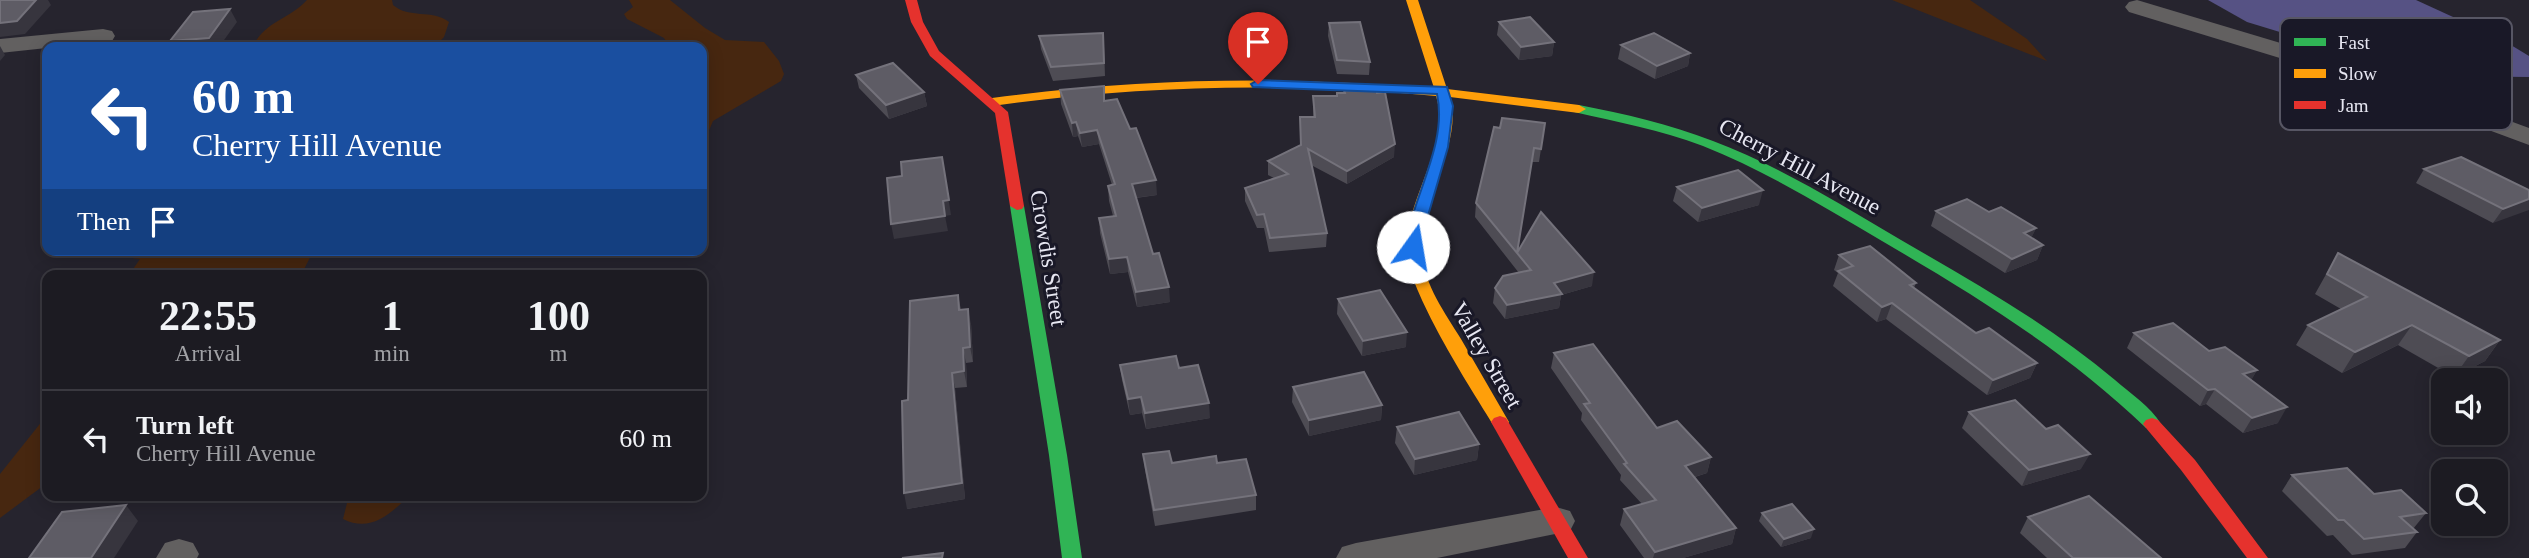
<!DOCTYPE html>
<style>
:root{--surface:#1c1b22;--page:#29282f;--text:#f1f3f6;--muted:#a0a1a5;--line:#3a3940}
body{margin:0;font-family:Georgia,serif;background:var(--page);color:var(--text);height:100vh;display:flex;flex-direction:column;font-size:26px;white-space:nowrap}
*{box-sizing:border-box;margin:0}
p{font-size:23px;color:var(--muted)}
.icon{flex:none;width:38px;height:38px;fill:none;stroke:currentColor;stroke-width:2;stroke-linecap:round;stroke-linejoin:round}
.map{position:relative;flex:1;overflow:hidden}
.drawer{position:absolute;left:42px;top:270px;width:665px;height:231px;display:flex;flex-direction:column;background:var(--surface);border-radius:14px;box-shadow:0 4px 18px #0003,0 0 0 2px var(--line)}
.drawer>*{flex:none}
.guide{position:absolute;left:42px;top:42px;width:665px;height:214px;border-radius:14px;box-shadow:0 4px 18px #0003,0 0 0 2px var(--line);background:#1a4fa0;color:#fff;overflow:hidden}
.tools{position:absolute;left:2431px;top:368px;display:grid;gap:14px}
.tools a{display:grid;place-items:center;width:77px;height:77px;border-radius:14px;background:var(--surface);box-shadow:0 4px 18px #0003,0 0 0 2px var(--line);font-size:35px}
.pin{position:absolute;display:grid;place-items:center;width:60px;height:60px;color:#fff;margin:-72px -30px;border-radius:50% 50% 50% 0;rotate:-45deg;box-shadow:0 0 7px #0007}
.pin .icon{rotate:45deg}
.me{position:absolute;width:77px;margin:-38px;rotate:13deg;stroke-linejoin:round;filter:drop-shadow(0 0 5px #0008)}
.turn{display:flex;align-items:center;gap:24px;height:147px;padding:0 35px;font-size:32px}
.turn .icon{width:91px;height:91px;stroke-width:2.5}
.turn b{display:block;font-size:49px;line-height:60px}
.then{display:flex;align-items:center;height:66px;padding:0 35px;background:#0003;gap:14px;font-size:26px}
.eta{display:flex;justify-content:space-evenly;align-items:center;height:119px;text-align:center}
.eta b{font-size:42px;font-weight:600;line-height:49px}
ul{padding:0;list-style:none}
li{display:flex;align-items:center;gap:21px;height:98px;padding:0 35px;border-top:2px solid var(--line)}
li div{flex:1}
li b{display:block;font-size:26px}
li em{font-style:normal}
.map>svg:first-child{display:block}
.green{fill:#472710}
.water{fill:#565284}
.lines{fill:none;stroke-linecap:round;stroke-linejoin:round}
.street{fill:#626060;fill-rule:evenodd}
.fast{fill:#30b455;fill-rule:evenodd}
.slow{fill:#ff9f0a;fill-rule:evenodd}
.jam{fill:#e5322d;fill-rule:evenodd}
.wall{fill:#4e4c54}
.shaded-wall{fill:#37353e}
.building{fill:#5e5c65;stroke:#74727b;stroke-width:2}
.route{fill:#1a73e8;stroke:#114b97;stroke-width:2}
.labels{text-anchor:middle;stroke-width:6;stroke-linejoin:round;paint-order:stroke}
.street-label{font-size:23px;fill:#e7e7f2;stroke:#191827}
.key{fill:#191827;stroke:#575664;stroke-width:2}
.key-label{font-size:19px;fill:#e7e7f2}
</style>
<div class="map">
<svg width="2529" height="558" viewBox="0 0 2529 558">
<rect width="100%" height="100%" fill="#26242e"/>
<g class="green">
<path d="M307,0h85l1,5c16,14 39,4 56,17l-5,15 -10,10h-181c10,-25 37,-28 54,-47z"/>
<polygon points="629,0 670,0 705,28 725,40 764,42 779,61 784,74 781,81 713,121 702,147 702,47 669,47 664,38 627,19 624,14 633,7"/>
<polygon points="1892,0 1970,0 2027,39 2047,61"/>
<polygon points="108,250 314,250 301,275 129,275 140,259 116,256"/>
<polygon points="47,415 47,483 0,518 0,474"/>
<path d="M349,495h61c-20,19 -39,38 -67,24z"/>
</g>
<polygon class="water" points="2208,0 2416,0 2501,39 2529,56 2529,77 2436,76 2402,69 2247,22"/>
<g class="lines">
<g class="street">
<polygon points="2137,0 2380,73 2529,128 2529,145 2362,83 2129,12 2125,7 2129,2"/>
<polygon points="103,29 112,31 115,36 112,41 0,53 0,39"/>
<polygon points="1556,507 1570,511 1575,521 1570,531 1437,558 1336,558 1342,547 1356,543"/>
<polygon points="179,539 193,543 199,554 197,558 156,558 165,543"/>
</g>
<g class="fast">
<path d="M1579,105c46,9 90,19 134,36 66,25 127,63 188,99 74,43 149,85 214,140 15,13 36,27 46,44l-3,4h-12c-79,-76 -170,-132 -264,-187 -58,-34 -116,-70 -179,-95 -43,-16 -85,-24 -129,-34l-2,-3z"/>
<polygon points="1017,202 1024,206 1067,455 1082,558 1062,558 1049,455 1010,206"/>
</g>
<path class="slow" d="M1406,0h12l29,89 132,16 7,4 -7,4 -129,-16c14,45 -31,107 -29,150 1,35 23,64 40,92 16,28 32,55 48,83l-3,4h-12c-24,-39 -89,-139 -88,-180 1,-46 45,-104 30,-150 -149,-14 -296,-11 -444,10l-7,-4 7,-4c149,-20 292,-22 442,-10z"/>
<g class="jam">
<polygon points="905,0 917,0 923,22 939,51 1008,112 1024,206 1022,209 1017,210 1010,206 995,113 930,56 911,22"/>
<polygon points="1500,416 1506,418 1588,558 1568,558 1491,422 1494,418"/>
<polygon points="2152,418 2158,420 2195,460 2268,558 2247,558 2181,470 2146,428 2143,424 2146,420"/>
</g>
</g>
<g class="wall">
<polygon points="1499,22 1554,42 1552,56 1519,60 1497,35"/>
<polygon points="1329,23 1370,62 1369,75 1337,74 1328,36"/>
<polygon points="1039,36 1104,46 1105,76 1053,81 1041,49"/>
<polygon points="1621,45 1690,53 1688,66 1655,79 1618,59"/>
<polygon points="856,75 924,92 927,106 889,119 859,88"/>
<polygon points="1343,85 1394,157 1347,184 1311,165 1327,233 1326,247 1269,252 1264,228 1257,228 1245,201 1245,188 1274,178 1268,175 1268,161 1300,145 1313,117 1313,96 1337,96 1343,93"/>
<polygon points="1060,90 1105,100 1157,195 1136,198 1153,254 1170,302 1137,307 1128,272 1110,274 1100,233 1099,218 1113,216 1109,201 1108,186 1112,185 1099,144 1082,147 1078,136 1073,137 1061,104"/>
<polygon points="1545,123 1539,162 1532,162 1517,252 1592,286 1561,295 1559,308 1505,319 1493,303 1495,288 1519,273 1475,217 1476,203 1500,128"/>
<polygon points="2424,169 2529,190 2493,223 2416,183"/>
<polygon points="1677,187 1759,205 1698,222 1673,201"/>
<polygon points="1936,211 1989,212 2036,228 2031,238 2043,245 2037,260 2005,273 1931,226"/>
<polygon points="2338,253 2500,340 2485,361 2454,377 2398,345 2342,373 2296,345 2308,325 2341,309 2315,294"/>
<polygon points="1839,255 1916,283 1914,288 1976,333 2037,363 2030,378 1987,395 1886,319 1877,322 1833,286 1838,273 1834,270"/>
<polygon points="958,295 961,310 971,324 973,362 966,363 967,387 955,388 965,499 907,509 908,400"/>
<polygon points="1338,299 1406,347 1362,356 1337,314"/>
<polygon points="2134,333 2209,351 2257,370 2251,380 2278,423 2243,433 2206,404 2200,406 2127,348"/>
<polygon points="1554,353 1657,428 1711,457 1707,473 1695,477 1736,528 1732,544 1683,558 1644,558 1620,525 1624,509 1642,504 1620,480 1621,475 1581,420 1582,413 1551,368"/>
<polygon points="1120,365 1179,368 1210,418 1146,429 1142,413 1130,415 1122,380"/>
<polygon points="1293,387 1382,405 1381,420 1309,436 1292,402"/>
<polygon points="1969,412 2081,469 2022,486 1962,428"/>
<polygon points="1397,427 1479,444 1477,460 1414,475 1395,443"/>
<polygon points="1143,454 1172,463 1217,463 1256,495 1256,510 1155,526 1145,470"/>
<polygon points="2292,475 2374,494 2426,513 2413,529 2417,532 2405,548 2352,555 2333,535 2327,536 2282,491"/>
<polygon points="1762,513 1811,538 1781,547 1759,521"/>
<polygon points="2028,517 2161,558 2047,558 2020,533"/>
</g>
<g class="shaded-wall">
<polygon points="36,0 48,0 51,5 25,34 0,37 0,23"/>
<polygon points="230,9 237,22 219,47 173,47 170,41"/>
<polygon points="1554,42 1552,56 1519,60 1521,47"/>
<polygon points="0,46 5,55 0,61"/>
<polygon points="1690,53 1688,66 1655,79 1657,66"/>
<polygon points="924,92 927,106 889,119 886,105"/>
<polygon points="1076,122 1078,136 1073,137 1072,123"/>
<polygon points="1097,130 1099,144 1082,147 1080,133"/>
<polygon points="1395,144 1394,157 1347,184 1347,171"/>
<polygon points="942,157 951,215 945,216 948,231 894,239 891,224 943,201"/>
<polygon points="1156,180 1157,195 1133,198 1132,184"/>
<polygon points="1763,190 1759,205 1698,222 1702,208"/>
<polygon points="2529,199 2529,210 2493,223 2503,209"/>
<polygon points="2036,228 2029,243 2024,233"/>
<polygon points="2043,245 2037,260 2005,273 2012,259"/>
<polygon points="1127,257 1128,272 1110,274 1109,259"/>
<polygon points="1594,272 1592,286 1561,295 1559,308 1505,319 1507,305 1554,283"/>
<polygon points="1169,287 1170,302 1137,307 1136,292"/>
<polygon points="1892,303 1886,319 1877,322 1882,307"/>
<polygon points="968,309 971,324 973,362 970,347"/>
<polygon points="2412,325 2398,345 2342,373 2355,352"/>
<polygon points="1407,332 1406,347 1362,356 1363,341"/>
<polygon points="2500,340 2485,361 2454,377 2469,356"/>
<polygon points="963,348 966,363 967,387 964,371"/>
<polygon points="2037,363 2030,378 1987,395 1993,380"/>
<polygon points="2257,370 2248,386 2243,374"/>
<polygon points="952,373 955,388 965,499 907,509 904,493"/>
<polygon points="2215,389 2206,404 2200,406 2208,390"/>
<polygon points="1141,397 1142,413 1130,415 1128,399"/>
<polygon points="1209,403 1210,418 1146,429 1145,413"/>
<polygon points="1382,405 1381,420 1309,436 1309,420"/>
<polygon points="2287,407 2278,423 2243,433 2252,418"/>
<polygon points="1479,444 1477,460 1414,475 1415,459"/>
<polygon points="2090,454 2081,469 2022,486 2029,470"/>
<polygon points="1711,457 1707,473 1681,481 1685,466"/>
<polygon points="126,505 138,521 114,558 91,558"/>
<polygon points="1736,528 1732,544 1683,558 1653,558 1655,552"/>
<polygon points="1814,529 1811,538 1781,547 1784,539"/>
</g>
<g class="building">
<polygon points="0,0 36,0 17,21 0,23"/>
<polygon points="230,9 209,38 170,41 193,12"/>
<polygon points="1530,17 1554,42 1521,47 1499,22"/>
<polygon points="1360,22 1370,62 1337,60 1329,23"/>
<polygon points="1103,33 1104,63 1051,67 1039,36"/>
<polygon points="1654,33 1690,53 1657,66 1621,45"/>
<polygon points="893,63 924,92 886,105 856,75"/>
<polygon points="1343,85 1376,86 1377,93 1385,92 1395,144 1347,171 1308,149 1327,233 1270,238 1264,214 1257,215 1245,188 1288,174 1268,161 1301,145 1300,117 1315,117 1313,96 1337,96 1337,93 1345,93"/>
<polygon points="1104,86 1104,101 1117,99 1130,129 1136,128 1156,180 1132,184 1153,254 1159,253 1169,287 1136,292 1127,257 1109,259 1099,218 1116,216 1108,186 1115,184 1097,130 1080,133 1076,122 1072,123 1060,90"/>
<polygon points="1502,118 1545,123 1541,149 1534,148 1517,253 1541,212 1594,272 1554,283 1562,294 1507,305 1495,288 1503,276 1531,270 1476,203 1494,127 1500,128"/>
<polygon points="942,157 949,200 943,201 945,216 891,224 887,178 902,176 901,162"/>
<polygon points="2461,157 2529,190 2529,199 2503,209 2424,169"/>
<polygon points="1738,170 1763,190 1702,208 1677,187"/>
<polygon points="1967,199 1989,212 2001,207 2036,228 2024,233 2043,245 2012,259 1936,211"/>
<polygon points="1870,246 1916,283 1910,285 1976,333 1989,328 2037,363 1993,380 1892,303 1882,307 1838,271 1853,266 1839,255"/>
<polygon points="2338,253 2500,340 2469,356 2412,325 2355,352 2308,325 2367,297 2327,274"/>
<polygon points="1380,290 1407,332 1363,341 1338,299"/>
<polygon points="958,295 959,310 968,309 970,347 963,348 964,371 952,373 962,483 904,493 902,401 908,400 910,301"/>
<polygon points="2173,323 2209,351 2225,347 2257,370 2243,374 2287,407 2252,418 2215,389 2208,390 2134,333"/>
<polygon points="1593,344 1657,428 1677,421 1711,457 1685,466 1736,528 1655,552 1624,509 1656,500 1624,464 1627,463 1584,404 1590,403 1554,353"/>
<polygon points="1176,356 1179,368 1198,365 1209,403 1145,413 1141,397 1128,399 1120,365"/>
<polygon points="1364,372 1382,405 1309,420 1293,387"/>
<polygon points="2015,400 2046,429 2058,425 2090,454 2029,470 1969,412"/>
<polygon points="1459,412 1479,444 1415,459 1397,427"/>
<polygon points="1169,451 1172,463 1216,456 1217,463 1246,459 1256,495 1154,510 1143,454"/>
<polygon points="2347,468 2374,494 2401,490 2426,513 2400,517 2417,532 2364,539 2344,520 2338,520 2292,475"/>
<polygon points="2089,496 2161,558 2073,558 2028,517"/>
<polygon points="1792,504 1814,529 1784,539 1762,513"/>
<polygon points="126,505 91,558 29,558 62,512"/>
<polygon points="943,553 942,558 902,558"/>
</g>
<path class="route" d="M1258,80l189,7 6,19 -5,41 -30,103 -5,2 -8,-5c7,-50 43,-102 32,-153l-184,-7 -2,-3z"/>
<g class="labels">
<g class="street-label">
<text transform="translate(1800 166) rotate(28)" y="8">Cherry Hill Avenue</text>
<text transform="translate(1049 258) rotate(81)" y="8">Crowdis Street</text>
<text transform="translate(1487 355) rotate(60)" y="8">Valley Street</text>
</g>
</g>
<rect x="2280" y="18" width="232" height="112" rx="10" class="key"/>
<rect x="2294" y="38" width="32" height="8" fill="#30b455"/>
<rect x="2294" y="69" width="32" height="9" fill="#ff9f0a"/>
<rect x="2294" y="101" width="32" height="8" fill="#e5322d"/>
<g class="key-label">
<text x="2338" y="49">Fast</text>
<text x="2338" y="80">Slow</text>
<text x="2338" y="112">Jam</text>
</g>
</svg>
<div class="tools">
<a><svg class="icon" aria-label="sound" viewBox="0 0 24 24"><path d="M4 9h4l5-4v14l-5-4H4zM17 9q2 3 0 6"/></svg></a>
<a><svg class="icon" aria-label="search" viewBox="0 0 24 24"><circle cx="10" cy="10" r="6"/><path d="M15 15l6 6"/></svg></a>
</div>
<div class="pin" style="left:1258px;top:84px;background:#d93025"><svg class="icon" aria-label="arrive" viewBox="0 0 24 24"><path d="M6 21V4h12l-3 4 3 4H6"/></svg></div>
<svg class="me" style="left:1413px;top:247px" viewBox="-20 -20 40 40"><circle r="19" fill="#fff"/><path d="M0-13L10 11 0 6-10 11z" fill="#1a73e8"/></svg>
<div class="guide">
<div class="turn"><svg class="icon" aria-label="left" viewBox="0 0 24 24"><path d="M17 20v-9H6M10 6l-5 5 5 5"/></svg><div><b>60 m</b>Cherry Hill Avenue</div></div>
<div class="then">Then<svg class="icon" aria-label="arrive" viewBox="0 0 24 24"><path d="M6 21V4h12l-3 4 3 4H6"/></svg></div>
</div>
<section class="drawer">
<div class="eta">
<div><b>22:55</b><p>Arrival</p></div>
<div><b>1</b><p>min</p></div>
<div><b>100</b><p>m</p></div>
</div>
<ul>
<li><svg class="icon" aria-label="left" viewBox="0 0 24 24"><path d="M17 20v-9H6M10 6l-5 5 5 5"/></svg><div><b>Turn left</b><p>Cherry Hill Avenue</p></div><em>60 m</em></li>
</ul>
</section>
</div>
